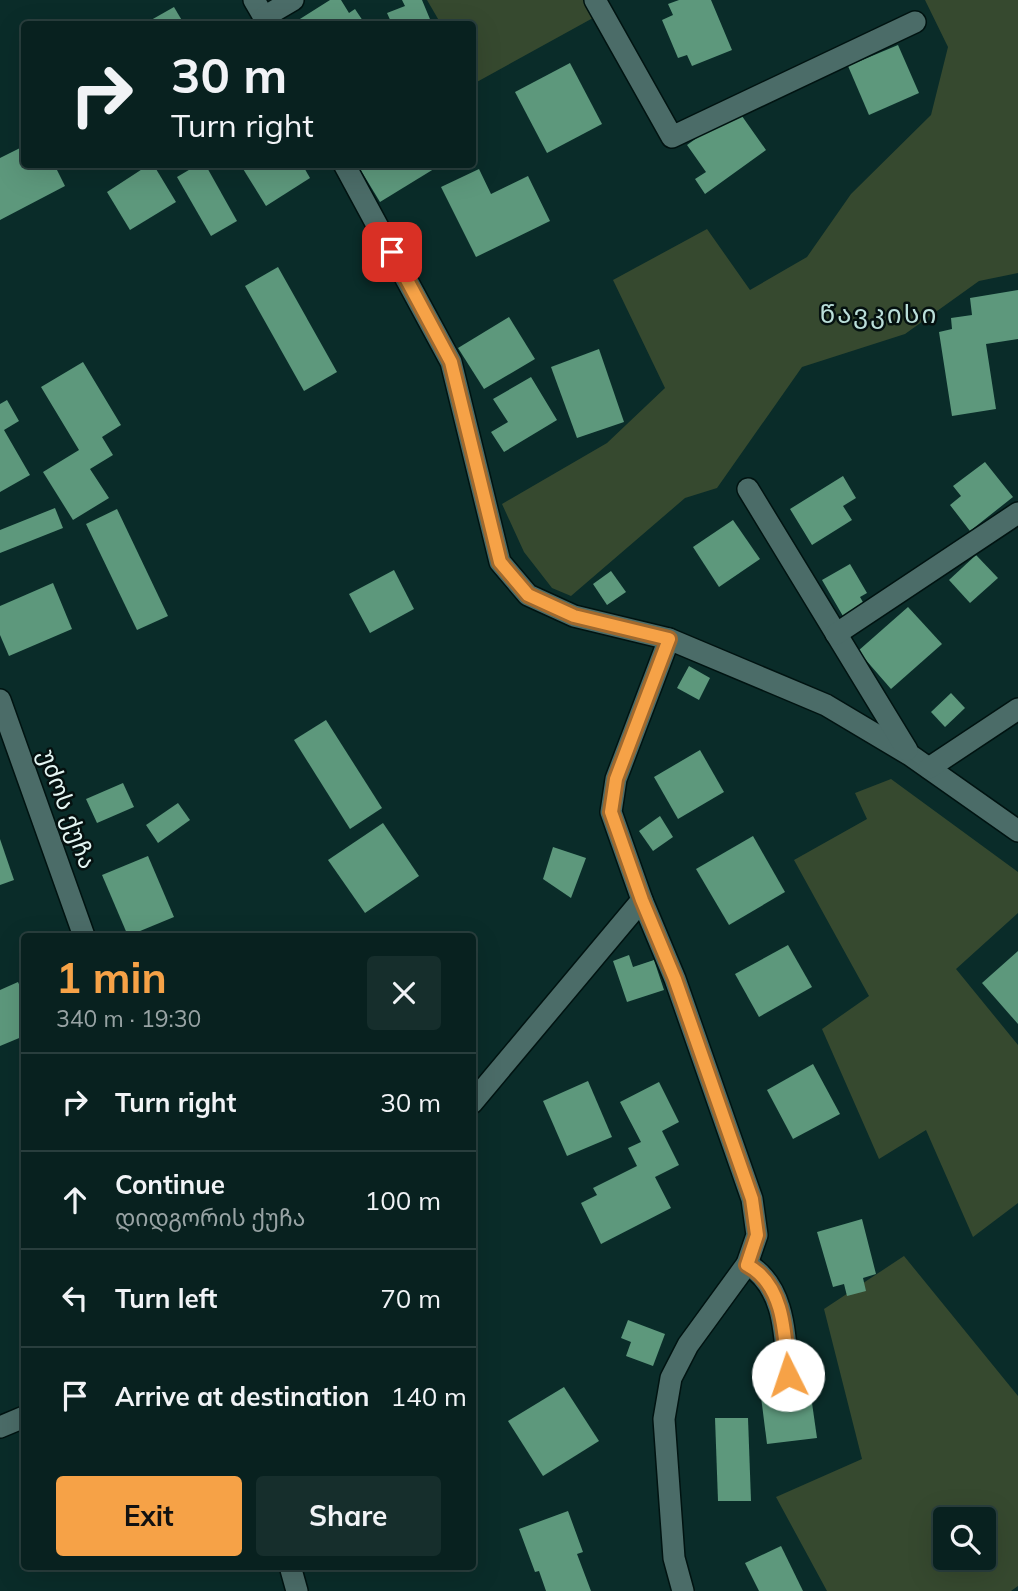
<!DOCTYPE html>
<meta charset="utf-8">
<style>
:root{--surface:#08211f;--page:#162e2c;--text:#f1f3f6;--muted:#98a3a4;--line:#293e3d;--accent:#f6a247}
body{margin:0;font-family:Mulish,"Noto Sans Georgian",sans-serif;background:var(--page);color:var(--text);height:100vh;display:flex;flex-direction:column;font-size:26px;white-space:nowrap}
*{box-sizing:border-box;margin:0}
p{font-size:23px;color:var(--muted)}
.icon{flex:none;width:38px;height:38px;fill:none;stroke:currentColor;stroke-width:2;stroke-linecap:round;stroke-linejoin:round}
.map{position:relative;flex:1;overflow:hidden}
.drawer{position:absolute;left:21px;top:933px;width:455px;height:637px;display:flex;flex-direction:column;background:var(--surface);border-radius:7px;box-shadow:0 7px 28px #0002,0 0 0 2px var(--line)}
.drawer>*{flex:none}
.hud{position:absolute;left:21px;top:21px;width:455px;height:147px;border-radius:7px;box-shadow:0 7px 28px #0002,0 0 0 2px var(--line);background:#08211f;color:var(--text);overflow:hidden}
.buttons{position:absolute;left:933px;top:1507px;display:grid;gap:14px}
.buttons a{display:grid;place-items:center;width:63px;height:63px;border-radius:7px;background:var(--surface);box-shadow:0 7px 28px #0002,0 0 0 2px var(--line);font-size:35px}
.pin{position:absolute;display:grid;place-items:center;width:60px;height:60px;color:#fff;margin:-30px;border-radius:14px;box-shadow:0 4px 10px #0006}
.me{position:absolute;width:77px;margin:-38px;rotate:356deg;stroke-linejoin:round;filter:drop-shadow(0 0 5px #0008)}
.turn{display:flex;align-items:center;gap:24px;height:147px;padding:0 35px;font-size:32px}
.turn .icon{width:91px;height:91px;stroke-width:2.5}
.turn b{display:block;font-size:49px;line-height:60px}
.round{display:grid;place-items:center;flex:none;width:74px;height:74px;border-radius:7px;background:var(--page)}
.head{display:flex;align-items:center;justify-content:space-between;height:119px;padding:0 35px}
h1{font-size:42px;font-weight:700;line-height:52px;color:var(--accent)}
.cta{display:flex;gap:14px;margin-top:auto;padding:14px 35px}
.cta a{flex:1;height:80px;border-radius:7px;background:var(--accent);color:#111;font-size:28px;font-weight:700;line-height:80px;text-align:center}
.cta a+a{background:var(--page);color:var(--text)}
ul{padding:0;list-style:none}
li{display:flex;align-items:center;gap:21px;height:98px;padding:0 35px;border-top:2px solid var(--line)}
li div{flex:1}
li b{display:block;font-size:26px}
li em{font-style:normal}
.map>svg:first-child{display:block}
.green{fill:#36492f;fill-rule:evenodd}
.building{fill:#5d987c}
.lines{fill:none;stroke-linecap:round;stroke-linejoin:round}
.minor-casing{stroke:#001311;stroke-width:24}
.minor{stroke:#4b6c68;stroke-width:21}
.route-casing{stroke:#a0692e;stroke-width:18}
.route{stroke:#f6a247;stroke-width:12}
.labels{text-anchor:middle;stroke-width:5;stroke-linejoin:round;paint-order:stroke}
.street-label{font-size:24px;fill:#e4f6f3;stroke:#051110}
.neighbourhood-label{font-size:26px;letter-spacing:2px;fill:#baded9;stroke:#051110}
</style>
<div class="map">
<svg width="1018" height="1591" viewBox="0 0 1018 1591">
<rect width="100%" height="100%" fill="#0a2c29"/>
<g class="green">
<polygon points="427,0 595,0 602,13 475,83 472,79 472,24 441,24"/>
<polygon points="925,0 1018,0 1018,273 979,281 905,334 802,367 717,488 685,498 571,596 552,588 524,552 502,504 607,443 665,388 613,280 707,229 750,290 807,257 851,194 931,115 948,47"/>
<polygon points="891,779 1018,872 1018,913 956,969 1018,1045 1018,1203 973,1237 926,1130 879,1159 822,1029 869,996 794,860 867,819 855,793"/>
<path d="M904,1256l114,140v190l-7,5h-184l-51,-94 86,-38 -38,-150zM945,1519h39v39h-39z"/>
</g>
<g class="building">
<polygon points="330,0 341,0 349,13 355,9 365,24 292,24"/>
<polygon points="402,0 422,0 432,24 392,24 387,13 405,6"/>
<polygon points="679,0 711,0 732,50 692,66 687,55 678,58 662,20 673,15 668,4"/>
<polygon points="174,7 184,24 144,24"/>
<polygon points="898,45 919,93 869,115 848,66"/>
<polygon points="570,63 602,124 547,153 515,92"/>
<polygon points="737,109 766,150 705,194 695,179 706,172 687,145"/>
<polygon points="24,146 24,164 54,164 65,186 0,220 0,158"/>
<polygon points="150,164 153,164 176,202 130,230 107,192"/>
<polygon points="199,164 205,164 237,221 211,236 177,177"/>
<polygon points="240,164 302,164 310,178 266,206"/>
<polygon points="357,164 442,164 380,202"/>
<polygon points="479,169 491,194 528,176 550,221 476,257 441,187"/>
<polygon points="278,267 337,372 304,391 245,286"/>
<polygon points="1018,290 1018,339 986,344 996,409 952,416 939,332 952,329 951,318 972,315 970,298"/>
<polygon points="509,317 535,359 484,389 458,348"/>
<polygon points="599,349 624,422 577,438 551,367"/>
<polygon points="83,362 121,425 102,437 113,455 90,469 109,498 73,520 43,472 79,450 41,387"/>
<polygon points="531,377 557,420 504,452 491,432 508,422 493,399"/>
<polygon points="7,400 19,421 4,430 30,475 0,492 0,404"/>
<polygon points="985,462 1013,497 970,531 950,505 961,496 953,486"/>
<polygon points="843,476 856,498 843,506 852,520 812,545 790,509"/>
<polygon points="55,508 63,528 0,553 0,530"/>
<polygon points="117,509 168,616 137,630 86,524"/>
<polygon points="733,520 760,559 719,587 693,547"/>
<polygon points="976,555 998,578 970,603 949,580"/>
<polygon points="850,564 867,593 860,597 868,611 847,623 822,580"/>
<polygon points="394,570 414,609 370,633 349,594"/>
<polygon points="611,571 626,592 607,605 593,584"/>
<polygon points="53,583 72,629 9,656 0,635 0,606"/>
<polygon points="908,607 942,644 891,689 858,651"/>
<polygon points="689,666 710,678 699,700 677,688"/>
<polygon points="951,693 965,708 945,727 931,712"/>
<polygon points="326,720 382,808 350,829 294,740"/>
<polygon points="700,750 724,792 678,819 654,777"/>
<polygon points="123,783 134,807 97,823 86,799"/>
<polygon points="178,803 190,820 158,843 146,825"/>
<polygon points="660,816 673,837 653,851 639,831"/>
<polygon points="383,823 419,876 365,913 328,860"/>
<polygon points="753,836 785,892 729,925 696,869"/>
<polygon points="0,839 14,880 0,885"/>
<polygon points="553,847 586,858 571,898 543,879"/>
<polygon points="148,856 174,917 128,936 102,875"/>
<polygon points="788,945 812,987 759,1017 735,974"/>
<polygon points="1018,951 1018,1024 982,983"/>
<polygon points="629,955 633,967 654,960 664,990 627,1002 613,961"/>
<polygon points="18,982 24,996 24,1036 0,1046 0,990"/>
<polygon points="813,1064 840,1114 793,1139 767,1090"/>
<polygon points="588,1081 612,1137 567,1156 543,1101"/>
<polygon points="659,1082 679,1122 662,1131 679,1165 655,1177 671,1208 601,1244 581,1203 597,1195 593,1188 637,1166 628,1148 641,1142 620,1102"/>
<polygon points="862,1219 876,1274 863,1278 866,1291 847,1296 844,1284 833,1287 817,1232"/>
<polygon points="628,1320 665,1334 653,1366 626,1356 631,1342 621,1338"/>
<polygon points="809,1382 817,1438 767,1444 760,1389"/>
<polygon points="564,1387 599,1441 543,1476 508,1421"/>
<polygon points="715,1418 748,1418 751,1501 718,1501"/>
<polygon points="568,1511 583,1552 577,1554 591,1591 546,1591 539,1571 535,1572 519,1529"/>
<polygon points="781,1546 803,1591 759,1591 745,1563"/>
</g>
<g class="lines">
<defs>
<g id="minor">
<polyline points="254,0 268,24"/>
<polyline points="595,0 672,137 915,22"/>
<polyline points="264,17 293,0"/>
<polyline points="344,164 451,362 500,562 528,595 574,616 669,639 826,705 910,755 1018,831"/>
<polyline points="748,489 907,750"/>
<polyline points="836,634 1018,513"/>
<polyline points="0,700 84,936"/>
<polyline points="929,768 1018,709"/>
<polyline points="642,900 675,979 752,1199 757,1235 747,1264 688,1345 671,1378 664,1419 674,1558 683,1591"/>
<polyline points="472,1103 642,900 611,812 616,779 669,639"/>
<path d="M747,1264c38,22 38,71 41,111"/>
<polyline points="0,1427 24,1417"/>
<polyline points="290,1566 297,1591"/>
</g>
</defs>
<use href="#minor" class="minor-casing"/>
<use href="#minor" class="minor"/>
</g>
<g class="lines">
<defs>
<path id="route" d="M392,252l59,110 49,200 28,33 46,21 95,23 -53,140 -5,33 31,88 33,79 77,220 5,36 -10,30c38,20 38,71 41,110"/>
</defs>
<use href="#route" class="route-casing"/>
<use href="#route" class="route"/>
</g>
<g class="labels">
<g class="street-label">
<text transform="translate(67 809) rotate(70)" y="8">უძოს ქუჩა</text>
</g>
<g class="neighbourhood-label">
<text x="879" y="323">წავკისი</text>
</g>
</g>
</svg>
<div class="buttons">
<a><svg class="icon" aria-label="search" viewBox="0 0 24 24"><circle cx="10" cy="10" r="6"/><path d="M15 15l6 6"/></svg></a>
</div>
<div class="pin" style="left:392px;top:252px;background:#d93025"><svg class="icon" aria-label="arrive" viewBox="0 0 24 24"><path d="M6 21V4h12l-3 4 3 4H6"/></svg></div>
<svg class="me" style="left:788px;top:1375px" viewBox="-20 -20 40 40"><circle r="19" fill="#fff"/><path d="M0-13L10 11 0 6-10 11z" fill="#f6a247"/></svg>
<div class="hud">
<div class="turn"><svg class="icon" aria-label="right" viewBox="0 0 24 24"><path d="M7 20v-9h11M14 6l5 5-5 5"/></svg><div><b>30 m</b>Turn right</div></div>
</div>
<section class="drawer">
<div class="head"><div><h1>1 min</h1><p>340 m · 19:30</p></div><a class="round"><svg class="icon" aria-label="close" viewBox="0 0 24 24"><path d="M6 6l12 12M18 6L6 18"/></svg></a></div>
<ul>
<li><svg class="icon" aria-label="right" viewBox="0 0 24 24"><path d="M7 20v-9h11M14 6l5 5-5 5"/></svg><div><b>Turn right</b></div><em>30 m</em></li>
<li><svg class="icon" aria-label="ahead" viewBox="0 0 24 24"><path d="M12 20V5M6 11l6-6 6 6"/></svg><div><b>Continue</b><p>დიდგორის ქუჩა</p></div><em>100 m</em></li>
<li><svg class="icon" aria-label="left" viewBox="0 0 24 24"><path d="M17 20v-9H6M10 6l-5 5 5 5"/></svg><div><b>Turn left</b></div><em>70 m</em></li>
<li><svg class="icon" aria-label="arrive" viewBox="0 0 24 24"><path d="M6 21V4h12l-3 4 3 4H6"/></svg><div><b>Arrive at destination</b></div><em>140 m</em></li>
</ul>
<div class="cta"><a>Exit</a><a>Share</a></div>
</section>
</div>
